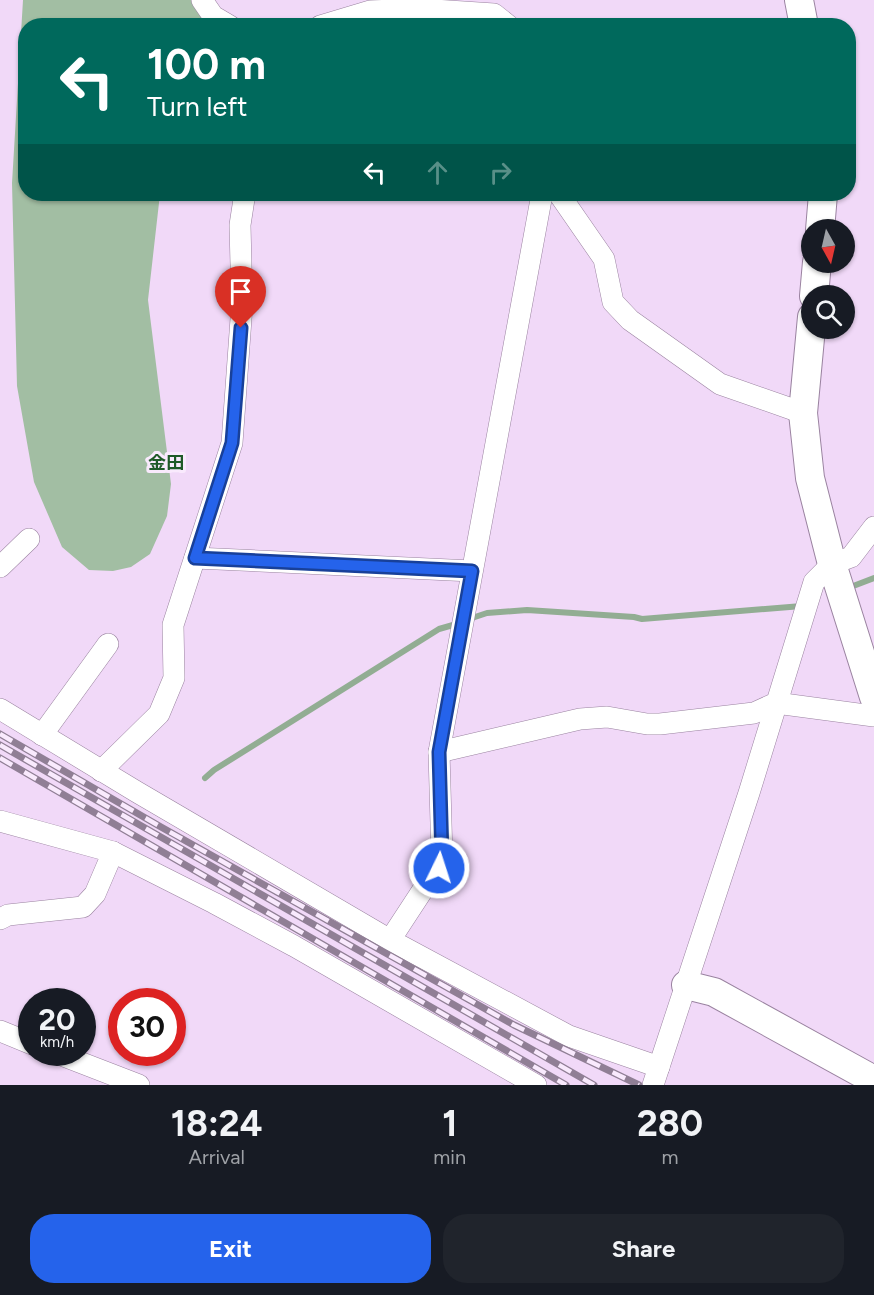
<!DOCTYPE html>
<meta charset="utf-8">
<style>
:root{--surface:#171b24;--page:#20242c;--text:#f1f3f6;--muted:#9ea1a6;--accent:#2563eb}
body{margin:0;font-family:Figtree,"Noto Sans JP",sans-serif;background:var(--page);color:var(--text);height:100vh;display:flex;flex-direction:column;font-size:22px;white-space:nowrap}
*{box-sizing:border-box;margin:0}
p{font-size:20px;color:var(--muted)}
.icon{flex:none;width:33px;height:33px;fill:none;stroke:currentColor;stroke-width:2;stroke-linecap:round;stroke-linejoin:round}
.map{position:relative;height:1085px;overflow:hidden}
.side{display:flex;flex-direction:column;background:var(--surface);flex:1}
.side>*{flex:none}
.hud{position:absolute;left:18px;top:18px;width:838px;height:183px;border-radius:24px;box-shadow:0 2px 4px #0004;background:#00695c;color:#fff;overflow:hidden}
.needle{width:39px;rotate:172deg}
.buttons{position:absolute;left:801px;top:219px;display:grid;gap:12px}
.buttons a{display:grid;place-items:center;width:54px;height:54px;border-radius:50%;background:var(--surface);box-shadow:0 2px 4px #0004;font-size:30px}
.speed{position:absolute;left:18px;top:988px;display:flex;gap:12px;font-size:30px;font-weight:700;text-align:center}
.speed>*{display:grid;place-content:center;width:78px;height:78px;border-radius:50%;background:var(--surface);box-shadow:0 2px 4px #0004;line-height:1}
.speed small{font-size:15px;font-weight:400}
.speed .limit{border:9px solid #d22;background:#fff;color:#111}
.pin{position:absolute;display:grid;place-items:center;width:51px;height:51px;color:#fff;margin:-62px -26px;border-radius:50% 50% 50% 0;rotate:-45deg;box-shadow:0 0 6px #0007}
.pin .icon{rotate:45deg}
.me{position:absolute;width:66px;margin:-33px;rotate:4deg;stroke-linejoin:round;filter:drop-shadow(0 0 4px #0008)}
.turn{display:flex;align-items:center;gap:21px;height:126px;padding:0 30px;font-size:27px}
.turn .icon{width:78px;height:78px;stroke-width:2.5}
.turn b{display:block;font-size:42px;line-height:51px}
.lanes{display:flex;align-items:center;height:57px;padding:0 30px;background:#0003;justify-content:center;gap:30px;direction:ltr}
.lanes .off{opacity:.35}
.eta{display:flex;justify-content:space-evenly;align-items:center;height:102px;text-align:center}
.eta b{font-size:36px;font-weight:700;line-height:42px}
.cta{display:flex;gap:12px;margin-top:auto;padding:12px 30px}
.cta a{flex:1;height:69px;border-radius:24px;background:var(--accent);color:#fff;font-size:24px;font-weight:700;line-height:69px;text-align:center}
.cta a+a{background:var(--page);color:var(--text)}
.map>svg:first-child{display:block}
.forest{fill:#a2bea3}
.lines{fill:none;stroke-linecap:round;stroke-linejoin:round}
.stream{stroke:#92ad93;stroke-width:6}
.street-casing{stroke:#9a83a0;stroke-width:22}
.secondary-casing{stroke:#9a83a0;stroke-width:30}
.street{stroke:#fff;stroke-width:21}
.secondary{stroke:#fff;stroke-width:28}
.rail-casing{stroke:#907f95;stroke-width:7}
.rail{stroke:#f9eafd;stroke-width:4.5;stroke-dasharray:14;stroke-linecap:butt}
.route-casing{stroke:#184099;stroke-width:15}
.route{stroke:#2563eb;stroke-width:10}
.labels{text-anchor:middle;stroke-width:6;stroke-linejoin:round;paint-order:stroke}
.quarter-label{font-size:18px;font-weight:bold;fill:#1f5a28;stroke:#f9eafd}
</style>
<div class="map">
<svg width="874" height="1085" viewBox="0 0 874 1085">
<rect width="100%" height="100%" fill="#f1d9f8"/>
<polygon class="forest" points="23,0 206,0 200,25 26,26 26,194 160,194 148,300 171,484 167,516 150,554 131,567 113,571 89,570 62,547 34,482 17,386 12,183"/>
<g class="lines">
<g class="stream">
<polyline points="848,588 874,578"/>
<polyline points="469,619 487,613 527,610 634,617 642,619 802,606"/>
<polyline points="205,778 214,770 439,629 460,623"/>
</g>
<defs>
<g id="street">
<polyline points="202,0 213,16 230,26"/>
<polyline points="320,26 370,11 419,9 494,14 509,26"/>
<polyline points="559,194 604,259 613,302 630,320 720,384 803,413"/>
<polyline points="195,558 472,571"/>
<polyline points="0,567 29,539"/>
<polyline points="0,709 137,792 390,940 569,1036 659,1067"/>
<polyline points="42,735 108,644"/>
<polyline points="439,752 580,719 607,717 647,724 660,724 754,713 776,703 874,716"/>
<polyline points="101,771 159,714 174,678 173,625 232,443 242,305 240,225 244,199 246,194"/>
<polyline points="0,821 113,852 214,903 294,946 536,1085"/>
<polyline points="0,919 8,915 83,907 95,894 113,852"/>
<polyline points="390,940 426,885 439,868 442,858 439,752 542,194"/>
<polyline points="0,1031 32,1044"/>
<polyline points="56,1053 139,1085"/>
<polyline points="653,1085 749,793 814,582 832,564 851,557 874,527"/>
</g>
<g id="secondary">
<polyline points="799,0 804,26"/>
<polyline points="820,230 823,194"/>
<polyline points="814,296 817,262"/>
<polyline points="812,317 803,413 810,478 832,564 874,697"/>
<polyline points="686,985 714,992 874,1080"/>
</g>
</defs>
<use href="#street" class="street-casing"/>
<use href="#secondary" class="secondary-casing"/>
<use href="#street" class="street"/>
<use href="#secondary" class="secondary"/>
<defs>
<g id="rail">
<polyline points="0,734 161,827 514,1025 639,1085"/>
<polyline points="0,745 594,1085"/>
<polyline points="0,758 566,1085"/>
</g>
</defs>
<use href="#rail" class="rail-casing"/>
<use href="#rail" class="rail"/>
</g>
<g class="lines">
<defs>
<polyline id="route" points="241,328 232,443 195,558 472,571 439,752 442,858 439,868"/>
</defs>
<use href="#route" class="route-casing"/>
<use href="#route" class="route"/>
</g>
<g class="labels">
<g class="quarter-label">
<text x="166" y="469">金田</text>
</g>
</g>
</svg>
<div class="buttons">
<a><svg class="needle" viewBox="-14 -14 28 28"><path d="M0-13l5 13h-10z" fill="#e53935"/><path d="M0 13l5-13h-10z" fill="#9ea1a6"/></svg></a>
<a><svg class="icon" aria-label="search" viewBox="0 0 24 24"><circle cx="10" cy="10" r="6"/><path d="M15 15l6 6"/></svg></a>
</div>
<div class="speed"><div>20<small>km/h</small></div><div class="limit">30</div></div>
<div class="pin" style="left:241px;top:328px;background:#d93025"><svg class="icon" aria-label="arrive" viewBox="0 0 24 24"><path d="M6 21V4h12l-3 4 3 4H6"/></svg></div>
<svg class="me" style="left:439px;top:868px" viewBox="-20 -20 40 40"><circle r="17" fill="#2563eb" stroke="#fff" stroke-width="3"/><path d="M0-11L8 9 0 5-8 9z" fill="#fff"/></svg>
<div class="hud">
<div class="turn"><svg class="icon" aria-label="left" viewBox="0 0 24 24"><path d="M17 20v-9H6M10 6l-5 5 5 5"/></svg><div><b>100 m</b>Turn left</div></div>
<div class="lanes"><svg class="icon" aria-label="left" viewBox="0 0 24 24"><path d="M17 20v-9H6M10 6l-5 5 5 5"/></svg><svg class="icon off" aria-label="ahead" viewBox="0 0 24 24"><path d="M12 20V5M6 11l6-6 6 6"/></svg><svg class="icon off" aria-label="right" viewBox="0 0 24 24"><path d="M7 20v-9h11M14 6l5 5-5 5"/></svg></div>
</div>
</div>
<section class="side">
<div class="eta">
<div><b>18:24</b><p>Arrival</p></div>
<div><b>1</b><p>min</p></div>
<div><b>280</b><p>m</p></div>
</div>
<div class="cta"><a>Exit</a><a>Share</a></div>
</section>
